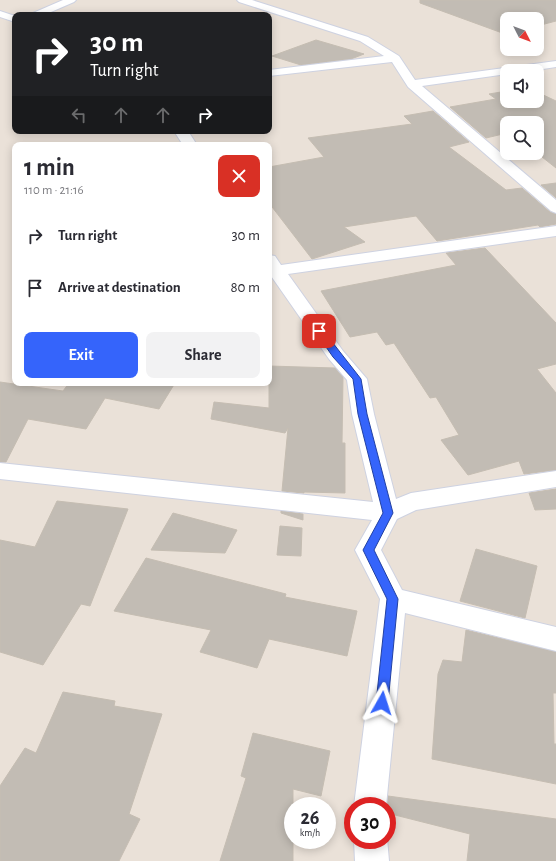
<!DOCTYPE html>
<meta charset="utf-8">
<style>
:root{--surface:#fff;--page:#f2f2f3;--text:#2b2b33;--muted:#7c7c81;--accent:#3564fb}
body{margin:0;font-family:"Alegreya Sans",sans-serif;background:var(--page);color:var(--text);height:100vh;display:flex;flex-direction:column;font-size:15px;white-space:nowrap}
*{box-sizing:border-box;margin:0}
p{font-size:13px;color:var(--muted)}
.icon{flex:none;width:22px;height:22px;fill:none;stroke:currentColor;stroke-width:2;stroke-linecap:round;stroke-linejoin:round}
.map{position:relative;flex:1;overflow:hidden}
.drawer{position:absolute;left:12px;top:142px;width:260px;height:244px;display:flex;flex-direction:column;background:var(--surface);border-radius:8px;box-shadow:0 2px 10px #0003}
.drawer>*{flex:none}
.guide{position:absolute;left:12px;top:12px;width:260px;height:122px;border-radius:8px;box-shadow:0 2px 10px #0003;background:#202124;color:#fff;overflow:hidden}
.needle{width:26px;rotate:132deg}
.tools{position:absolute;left:500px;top:12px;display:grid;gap:8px}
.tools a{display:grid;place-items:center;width:44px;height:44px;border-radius:8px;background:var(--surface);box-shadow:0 2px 10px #0003;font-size:20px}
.speed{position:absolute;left:284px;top:797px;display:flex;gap:8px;font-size:20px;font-weight:700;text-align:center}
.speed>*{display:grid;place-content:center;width:52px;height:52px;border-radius:50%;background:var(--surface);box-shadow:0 2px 10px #0003;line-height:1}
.speed small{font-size:10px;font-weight:400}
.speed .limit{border:6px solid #d22;background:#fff;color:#111}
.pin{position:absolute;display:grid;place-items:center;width:34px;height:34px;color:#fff;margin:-17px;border-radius:8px;box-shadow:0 2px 6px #0006}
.me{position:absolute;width:44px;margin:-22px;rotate:6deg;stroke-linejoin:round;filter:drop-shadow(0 0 3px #0008)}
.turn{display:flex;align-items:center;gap:14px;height:84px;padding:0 12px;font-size:18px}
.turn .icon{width:52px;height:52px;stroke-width:2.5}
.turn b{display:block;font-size:28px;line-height:34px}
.lanes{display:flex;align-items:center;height:38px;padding:0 12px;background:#0003;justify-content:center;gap:20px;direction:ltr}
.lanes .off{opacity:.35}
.round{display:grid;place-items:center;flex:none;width:42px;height:42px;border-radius:8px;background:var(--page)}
.headline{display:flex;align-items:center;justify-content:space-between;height:68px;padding:0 12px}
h1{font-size:24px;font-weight:600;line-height:30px}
.action{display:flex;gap:8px;margin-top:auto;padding:8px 12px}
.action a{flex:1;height:46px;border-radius:8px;background:var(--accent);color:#fff;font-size:16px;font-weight:600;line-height:46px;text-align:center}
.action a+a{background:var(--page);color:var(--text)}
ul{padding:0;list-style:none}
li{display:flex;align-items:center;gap:12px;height:52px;padding:0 12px}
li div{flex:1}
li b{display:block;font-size:15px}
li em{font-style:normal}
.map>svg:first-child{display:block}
.building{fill:#c2bcb4;stroke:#c5bdb2}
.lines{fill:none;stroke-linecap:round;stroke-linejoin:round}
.minor-casing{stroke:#ced2e1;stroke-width:2}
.minor{fill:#fff;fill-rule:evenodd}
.route{fill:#3564fb;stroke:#2241a3}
</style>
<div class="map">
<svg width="556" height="861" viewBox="0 0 556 861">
<rect width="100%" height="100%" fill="#eae1d8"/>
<g class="building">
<polygon points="420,0 556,0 556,21 537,26 537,19 507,19 507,33 505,34 420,3"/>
<polygon points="316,40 364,54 351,59 301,65 272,56"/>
<polygon points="507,91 507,101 537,101 537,92 556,101 556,168 537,153 537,123 507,123 507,133 486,138 450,107 496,99 489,94"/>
<polygon points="433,111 469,142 449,147 506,190 522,188 550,212 556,214 556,224 540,227 538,225 437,241 416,216 344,227 365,242 312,259 269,203 269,167 324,157 308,138 412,124 404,116"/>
<polygon points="556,183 556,198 541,185"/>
<polygon points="485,248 556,323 556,364 537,369 556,393 556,470 524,474 519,461 468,475 441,440 459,435 436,397 430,398 394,343 386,345 377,332 350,337 321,291 456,265 446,253"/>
<polygon points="269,366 335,368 343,377 342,443 345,443 345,493 304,492 304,493 282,491 288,428 285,433 211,419 214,402 269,408"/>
<polygon points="0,382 63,391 69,383 175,383 159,409 105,398 86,429 28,419 6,462 0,462"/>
<polygon points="556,489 556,509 535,510 529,493"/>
<polygon points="57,501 128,509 90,606 81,604 43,665 0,652 0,540 35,547"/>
<polygon points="281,511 303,514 303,520 281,513"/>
<polygon points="173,513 237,530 225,553 151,550"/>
<polygon points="280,526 302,528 301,556 277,555"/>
<polygon points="476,549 537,566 525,618 460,601"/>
<polygon points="146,558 286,594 285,597 357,611 347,656 269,639 257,668 200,652 211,630 114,611"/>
<polygon points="466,630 556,652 556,693 553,693 554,744 556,744 556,784 432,759 438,674 443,660 462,662"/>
<polygon points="63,692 115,701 114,706 162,714 129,814 140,819 119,861 0,861 0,786 25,748 36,753"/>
<polygon points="253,733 330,751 321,796 293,789 293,861 220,861 246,778 241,776"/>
<polygon points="388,796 556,819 556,861 467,861 470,834 387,813"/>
</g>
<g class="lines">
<defs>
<g id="minor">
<polygon points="63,0 76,0 74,2 44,15 31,15 33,13"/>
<polygon points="237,0 252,0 368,37 399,56 415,80 556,61 556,67 530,71 507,71 507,74 422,86 556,200 556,213 551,211 408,87 392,62 269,76 269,70 384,56 360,41 239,2"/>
<polygon points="0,11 15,16 15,22 0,17"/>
<polygon points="174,131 188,131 197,145 183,145"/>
<polygon points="556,226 556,236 288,274 343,351 367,379 374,414 396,499 411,493 556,471 556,487 416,510 397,519 381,550 402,590 556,627 556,651 405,613 386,806 354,806 380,599 355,550 372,520 0,479 0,463 373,502 352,414 347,380 329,359 269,273 269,255 275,256 281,265"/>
<polygon points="387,838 389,861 355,861 354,840 387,840"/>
</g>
</defs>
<use href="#minor" class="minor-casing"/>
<use href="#minor" class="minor"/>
</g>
<polygon class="route" points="319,328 322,329 361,379 367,414 393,513 374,550 398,599 388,703 386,707 382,708 377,707 376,703 387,599 363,550 383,513 358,414 353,379 333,357 315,331"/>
</svg>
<div class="tools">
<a><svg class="needle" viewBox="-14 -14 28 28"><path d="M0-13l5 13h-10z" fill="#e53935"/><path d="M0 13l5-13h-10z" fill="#7c7c81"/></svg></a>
<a><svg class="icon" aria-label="sound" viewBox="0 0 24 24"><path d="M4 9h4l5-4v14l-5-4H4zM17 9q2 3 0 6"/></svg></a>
<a><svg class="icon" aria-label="search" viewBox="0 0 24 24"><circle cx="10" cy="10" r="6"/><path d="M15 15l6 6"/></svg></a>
</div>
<div class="speed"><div>26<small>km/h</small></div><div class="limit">30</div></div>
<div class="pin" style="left:319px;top:331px;background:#d93025"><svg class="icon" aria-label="arrive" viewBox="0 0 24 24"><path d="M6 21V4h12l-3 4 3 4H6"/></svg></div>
<svg class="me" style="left:382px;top:703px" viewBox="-20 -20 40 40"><path d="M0-17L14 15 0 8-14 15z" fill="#3564fb" stroke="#fff" stroke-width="4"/></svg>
<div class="guide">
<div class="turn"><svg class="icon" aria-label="right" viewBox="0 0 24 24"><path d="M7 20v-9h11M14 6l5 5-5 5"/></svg><div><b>30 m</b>Turn right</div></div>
<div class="lanes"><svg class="icon off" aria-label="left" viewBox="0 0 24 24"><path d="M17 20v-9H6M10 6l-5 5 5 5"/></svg><svg class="icon off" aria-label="ahead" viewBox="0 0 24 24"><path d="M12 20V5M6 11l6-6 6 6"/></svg><svg class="icon off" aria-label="ahead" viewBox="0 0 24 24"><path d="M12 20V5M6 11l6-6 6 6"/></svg><svg class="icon" aria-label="right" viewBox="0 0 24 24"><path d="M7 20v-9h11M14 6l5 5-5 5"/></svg></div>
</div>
<section class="drawer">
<div class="headline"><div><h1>1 min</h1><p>110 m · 21:16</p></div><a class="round" style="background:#d93025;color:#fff"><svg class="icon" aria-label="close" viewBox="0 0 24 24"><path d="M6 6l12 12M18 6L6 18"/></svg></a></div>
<ul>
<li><svg class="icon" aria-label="right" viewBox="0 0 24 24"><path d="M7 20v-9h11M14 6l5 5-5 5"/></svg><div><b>Turn right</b></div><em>30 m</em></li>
<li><svg class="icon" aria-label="arrive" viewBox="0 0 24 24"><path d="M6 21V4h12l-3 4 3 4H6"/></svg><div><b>Arrive at destination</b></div><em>80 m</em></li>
</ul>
<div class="action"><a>Exit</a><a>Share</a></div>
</section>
</div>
